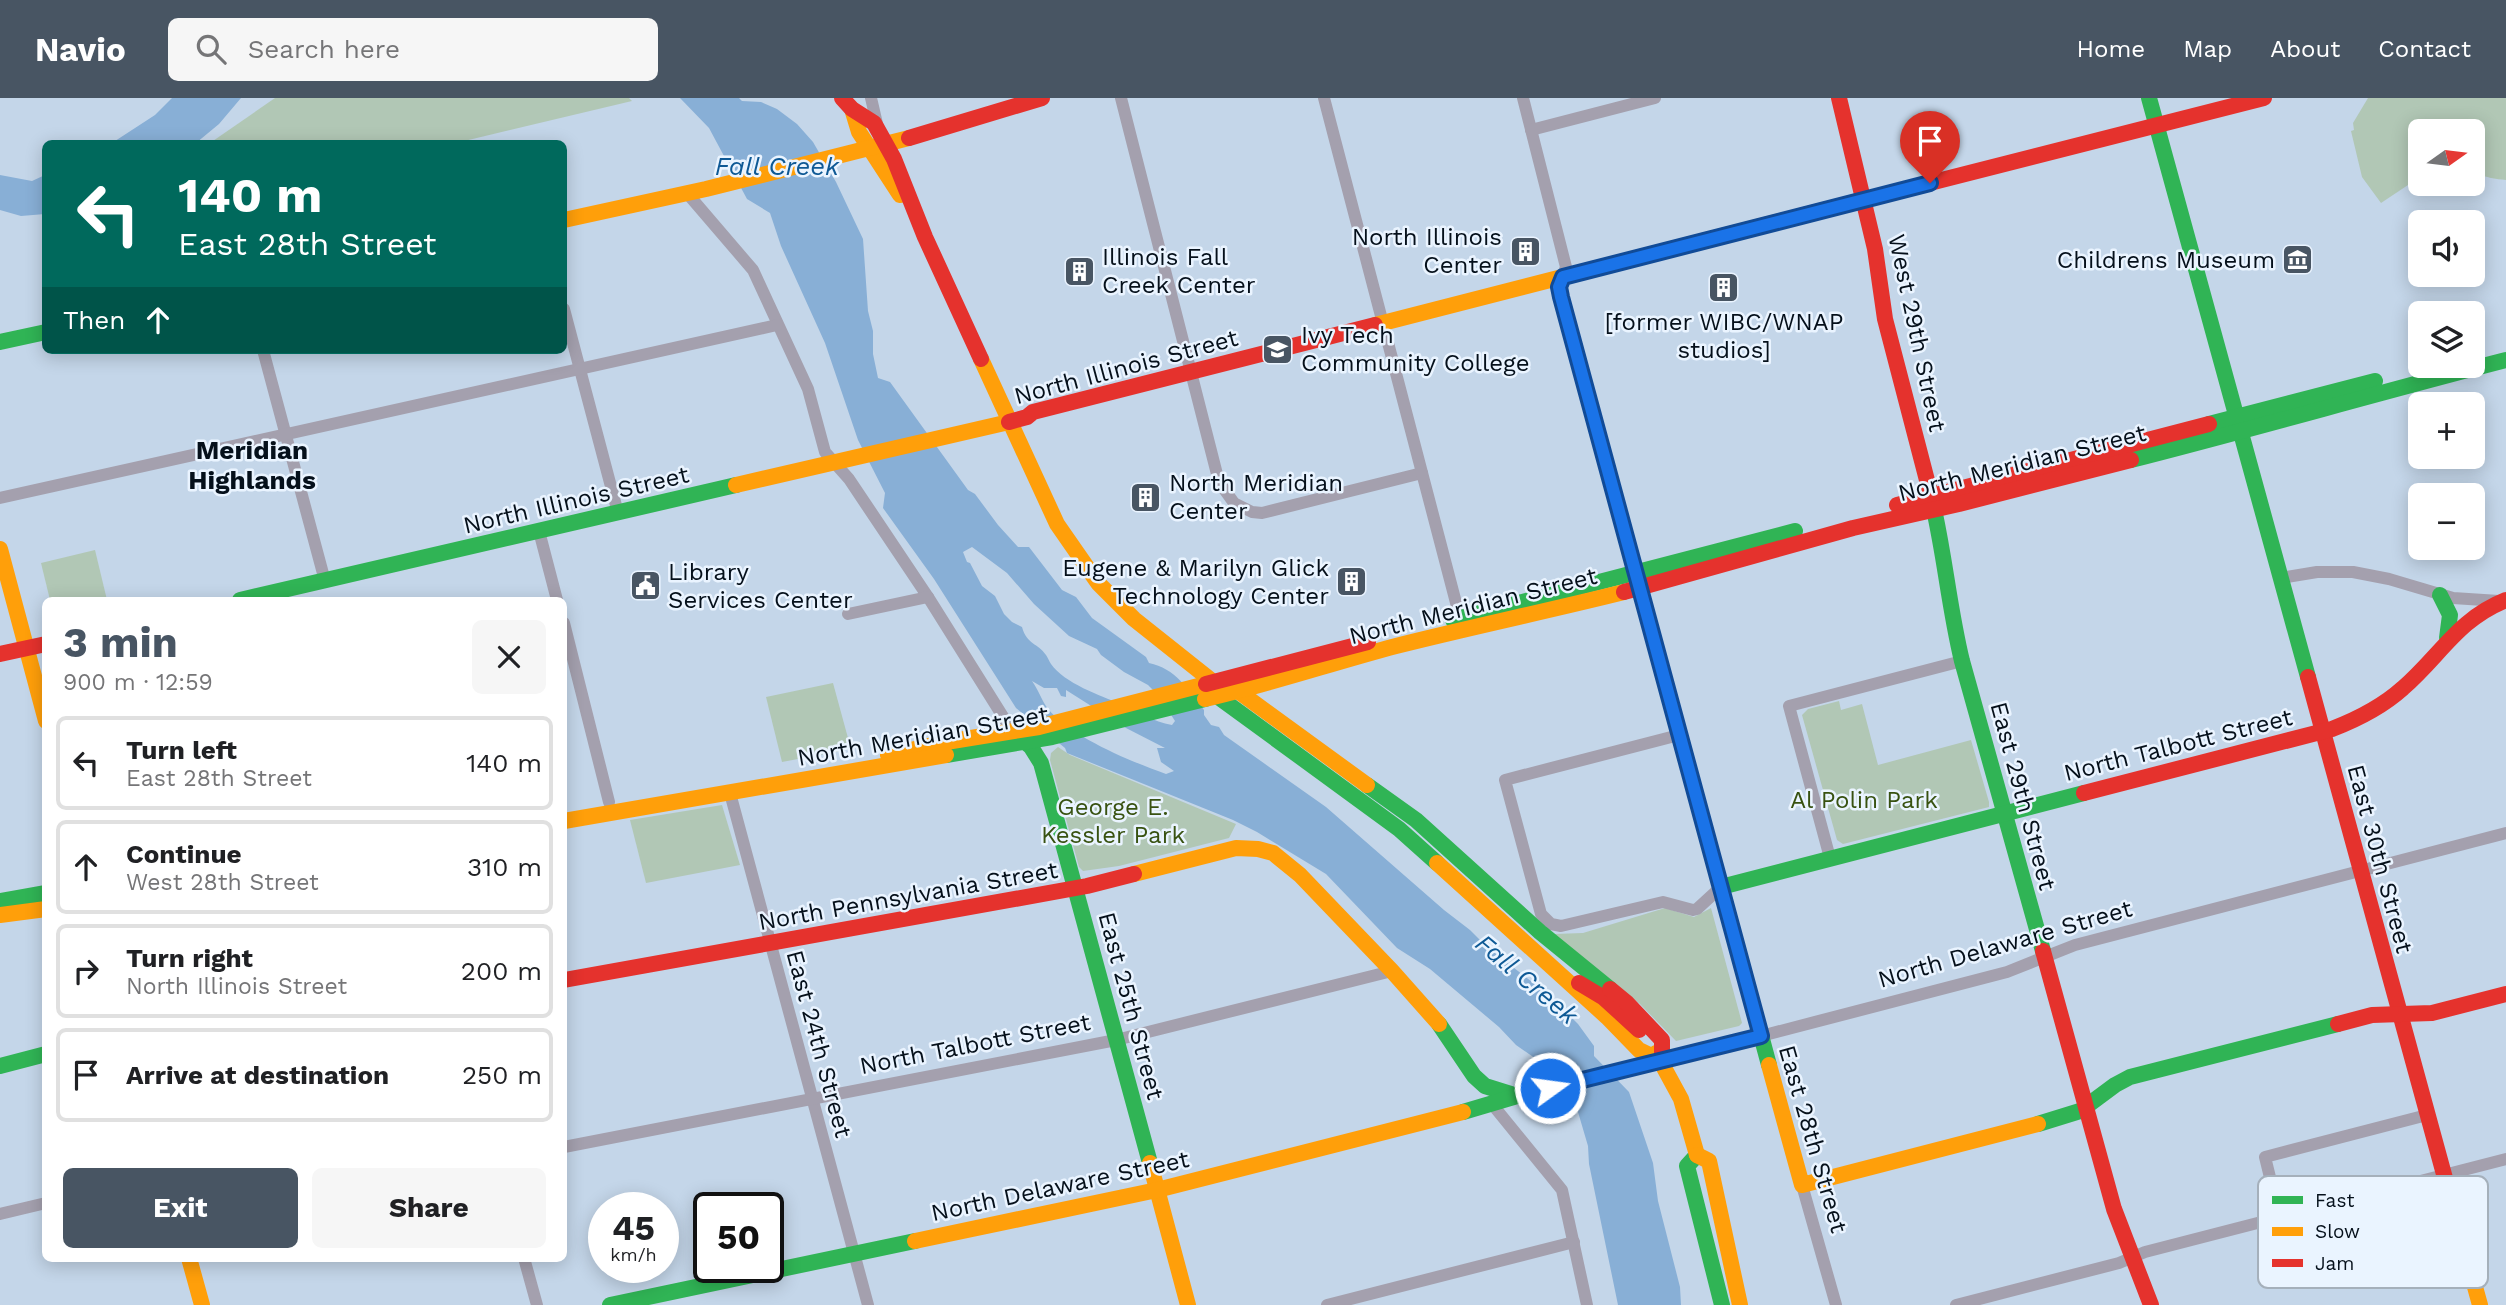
<!DOCTYPE html>
<meta charset="utf-8">
<style>
:root{--surface:#fff;--page:#f6f6f6;--text:#202124;--muted:#757577;--line:#e0e0e0;--accent:#485563}
body{margin:0;font-family:"Work Sans",sans-serif;background:var(--page);color:var(--text);height:100vh;display:flex;flex-direction:column;font-size:26px;white-space:nowrap}
*{box-sizing:border-box;margin:0}
p{font-size:23px;color:var(--muted)}
.icon{flex:none;width:38px;height:38px;fill:none;stroke:currentColor;stroke-width:2;stroke-linecap:round;stroke-linejoin:round}
.map{position:relative;flex:1;overflow:hidden}
.sheet{position:absolute;left:42px;top:499px;width:525px;height:665px;display:flex;flex-direction:column;background:var(--surface);border-radius:10px;box-shadow:0 4px 18px #0003}
.sheet>*{flex:none}
.hud{position:absolute;left:42px;top:42px;width:525px;height:214px;border-radius:10px;box-shadow:0 4px 18px #0003;background:#00695c;color:#fff;overflow:hidden}
.needle{width:46px;rotate:76deg}
.controls{position:absolute;left:2408px;top:21px;display:grid;gap:14px}
.controls a{display:grid;place-items:center;width:77px;height:77px;border-radius:10px;background:var(--surface);box-shadow:0 4px 18px #0003;font-size:35px}
.speed{position:absolute;left:588px;top:1094px;display:flex;gap:14px;font-size:35px;font-weight:700;text-align:center}
.speed>*{display:grid;place-content:center;width:91px;height:91px;border-radius:50%;background:var(--surface);box-shadow:0 4px 18px #0003;line-height:1}
.speed small{font-size:18px;font-weight:400}
.speed .limit{border:4px solid #111;border-radius:10px;background:#fff;color:#111}
.pin{position:absolute;display:grid;place-items:center;width:60px;height:60px;color:#fff;margin:-72px -30px;border-radius:50% 50% 50% 0;rotate:-45deg;box-shadow:0 0 7px #0007}
.pin .icon{rotate:45deg}
.me{position:absolute;width:77px;margin:-38px;rotate:76deg;stroke-linejoin:round;filter:drop-shadow(0 0 5px #0008)}
.turn{display:flex;align-items:center;gap:24px;height:147px;padding:0 21px;font-size:32px}
.turn .icon{width:91px;height:91px;stroke-width:2.5}
.turn b{display:block;font-size:49px;line-height:60px}
.then{display:flex;align-items:center;height:66px;padding:0 21px;background:#0003;gap:14px;font-size:26px}
.round{display:grid;place-items:center;flex:none;width:74px;height:74px;border-radius:10px;background:var(--page)}
.overview{display:flex;align-items:center;justify-content:space-between;height:119px;padding:0 21px}
h1{font-size:42px;font-weight:700;line-height:52px;color:var(--accent)}
.button{display:flex;gap:14px;margin-top:auto;padding:14px 21px}
.button a{flex:1;height:80px;border-radius:10px;background:var(--accent);color:#fff;font-size:28px;font-weight:700;line-height:80px;text-align:center}
.button a+a{background:var(--page);color:var(--text)}
ul{padding:0;list-style:none}
li{display:flex;align-items:center;gap:21px;height:94px;margin:0 14px 10px;padding:0 7px;border:4px solid var(--line);border-radius:10px}
li div{flex:1}
li b{display:block;font-size:26px}
li em{font-style:normal}
header{display:flex;align-items:center;gap:42px;box-sizing:border-box;height:98px;padding:0 35px;background:var(--accent);color:#fff}
header strong{font-size:33px}
nav{display:flex;gap:38px;margin-inline-start:auto;font-size:24px}
.search{width:490px;height:63px;background:var(--page);display:flex;align-items:center;gap:18px;box-sizing:border-box;padding:0 24px;border-radius:10px;color:var(--muted);font-size:26px}
.map>svg:first-child{display:block}
.green{fill:#b1c7b5}
.water{fill:#88afd6;fill-rule:evenodd}
.lines{fill:none;stroke-linecap:round;stroke-linejoin:round}
.street{stroke:#a4a0ae;stroke-width:12}
.fast{stroke:#30b455;stroke-width:16}
.slow{stroke:#ff9f0a;stroke-width:16}
.jam{stroke:#e5322d;stroke-width:16}
.route-casing{stroke:#114b97;stroke-width:18}
.route{stroke:#1a73e8;stroke-width:12}
.labels{text-anchor:middle;stroke-width:5;stroke-linejoin:round;paint-order:stroke}
.poi-label{font-size:24px;fill:#05101b;stroke:#eaf4ff;text-anchor:start}
.street-label{font-size:24px;fill:#05101b;stroke:#eaf4ff}
.park-label{font-size:24px;fill:#385211;stroke:#eaf4ff}
.water-label{font-size:26px;font-style:italic;fill:#0e5995;stroke:#eaf4ff}
.neighbourhood-label{font-size:26px;font-weight:bold;fill:#05101b;stroke:#eaf4ff}
.key{fill:#eaf4ff;stroke:#a5b0bb;stroke-width:2}
.key-label{font-size:19px;fill:#05101b}
</style>
<header>
<strong>Navio</strong>
<div class="search"><svg class="icon" aria-label="search" viewBox="0 0 24 24"><circle cx="10" cy="10" r="6"/><path d="M15 15l6 6"/></svg>Search here</div>
<nav><a>Home</a><a>Map</a><a>About</a><a>Contact</a></nav>
</header>
<div class="map">
<svg width="2506" height="1207" viewBox="0 0 2506 1207">
<rect width="100%" height="100%" fill="#c4d6e9"/>
<g class="green">
<polygon points="275,0 629,0 632,3 456,45 210,45"/>
<path d="M2368,0h138v82c-41,-4 -33,-13 -33,-49h-53v46l-39,26 -19,-26 -11,-46 3,-1 -1,-7z"/>
<polygon points="95,452 107,502 50,502 41,465"/>
<polygon points="833,585 851,651 782,664 766,599"/>
<polygon points="1839,603 1841,612 1862,606 1878,667 1971,642 1989,704 1989,709 1843,746 1837,742 1802,617 1808,611"/>
<polygon points="1058,649 1070,657 1236,726 1229,740 1119,768 1083,773 1079,769 1050,662 1051,655"/>
<polygon points="722,707 740,767 646,785 630,722"/>
<polygon points="1665,810 1694,819 1711,810 1742,925 1739,928 1676,943 1640,906 1554,836 1583,835"/>
</g>
<g class="water">
<polygon points="172,0 241,0 219,26 196,45 112,45 155,17"/>
<path d="M680,0h59l3,3 19,1 16,7 20,15 16,18 23,40 27,57 5,72 5,20v23l5,24 12,4 78,108 7,4 23,31 20,22h11l33,43 14,7 16,21 54,39 3,6c26,5 40,27 55,47v5l7,10 8,2 5,8 102,72 118,103 26,20 17,17 63,49 28,28 16,22v10l35,36 24,71 5,38 22,86 1,18h-63l-29,-141 -1,-18 -10,-34 -8,-15 -21,-29 -33,-23 -17,-18 -69,-58 -33,-21 -71,-74 -69,-42 -24,-12 -166,-67 -2,-5 -49,-40 -82,-129 -51,-71 2,-15 -27,-53 -33,-97 -44,-97 -11,-33 -23,-14 -38,-71zM972,449l35,26 27,31 35,32 28,13 4,6 23,17 24,13 11,11 16,25 -3,4c-19,-3 -33,-14 -51,-21 -20,-8 -57,-21 -70,-40 -2,-3 -3,-6 -5,-9 -8,-12 -19,-10 -24,-28l-10,-5 -8,-8 -9,-18 -13,-10 -12,-23 -3,-1 -4,-10zM1032,583l12,7h13l4,8 5,1v-7l60,38 39,20h-8l4,14 13,9 -8,3c-36,-13 -93,-36 -118,-65 -6,-8 -10,-20 -16,-28z"/>
<polygon points="0,77 32,83 45,77 45,116 21,118 0,112"/>
</g>
<g class="lines">
<g class="street">
<polyline points="871,0 878,30"/>
<polyline points="1121,0 1219,384 1234,405 1252,414 1262,415 1422,375"/>
<polyline points="1324,0 1460,520"/>
<polyline points="1523,0 1566,169 1559,189 1561,199 1721,789 1697,811 1693,812 1663,804 1561,828 1551,826 1541,816 1505,682 1679,637"/>
<polyline points="1531,32 1655,0"/>
<polyline points="687,95 753,172 808,291 825,354 849,381 928,499 1012,633"/>
<polyline points="564,211 618,415"/>
<polyline points="263,252 325,483"/>
<polyline points="0,400 777,227"/>
<polyline points="539,433 557,502"/>
<polyline points="2281,480 2317,474 2353,474 2389,481 2453,500 2499,503"/>
<polyline points="848,516 928,499"/>
<polyline points="564,525 609,704"/>
<polyline points="730,695 868,1207"/>
<polyline points="1830,760 1789,608 1962,563"/>
<polyline points="1761,938 2007,874 2075,847 2506,735"/>
<polyline points="1492,1006 1562,1092 1587,1207"/>
<polyline points="564,1049 1116,942 1392,873"/>
<polyline points="1802,1087 1836,1207"/>
<polyline points="0,1116 46,1105"/>
<polyline points="2280,1120 2265,1059 2427,1017"/>
<polyline points="524,1160 537,1207"/>
<polyline points="1327,1207 1574,1144"/>
<polyline points="1956,1207 2119,1165 2145,1154 2506,1061"/>
</g>
<g class="fast">
<polyline points="2149,0 2308,579"/>
<polyline points="0,244 46,234"/>
<polyline points="2209,326 2375,283"/>
<path d="M2131,362c126,-32 250,-68 375,-100"/>
<path d="M1929,390c15,57 19,116 33,173l81,290"/>
<polyline points="2440,497 2450,517 2447,540"/>
<polyline points="240,502 736,387"/>
<polyline points="1453,522 1795,433"/>
<polyline points="1214,589 1217,598 1399,731 1437,765"/>
<polyline points="1017,637 1031,649 1041,665 1150,1065"/>
<polyline points="946,657 1052,639 1205,601"/>
<polyline points="1367,687 1416,722 1540,834 1610,891"/>
<polyline points="0,803 46,795"/>
<polyline points="1439,926 1474,978 1485,988 1517,998"/>
<polyline points="1769,967 1721,789 2084,695"/>
<polyline points="0,968 46,956"/>
<polyline points="1463,1014 1517,998 1761,938"/>
<polyline points="2038,1026 2080,1013 2115,987 2130,979 2338,926"/>
<polyline points="1697,1057 1687,1068 1722,1207"/>
<polyline points="610,1207 915,1143"/>
</g>
<g class="slow">
<polyline points="852,11 859,34 900,97"/>
<polyline points="564,122 706,91 909,40"/>
<polyline points="1375,227 1800,118"/>
<polyline points="981,261 1057,426 1098,485 1134,521 1212,583 1238,593 1367,687"/>
<polyline points="736,387 1009,324"/>
<polyline points="0,451 46,623"/>
<path d="M1205,601c65,-15 127,-36 191,-53 75,-19 152,-35 228,-54"/>
<polyline points="888,657 946,644 1039,629 1206,586"/>
<polyline points="564,723 946,657"/>
<polyline points="1437,765 1607,919 1639,952 1662,963"/>
<polyline points="1134,776 1236,750 1258,751 1273,755 1300,777 1392,873 1439,926"/>
<polyline points="0,817 46,811"/>
<polyline points="1656,955 1681,1001 1697,1057"/>
<polyline points="1769,967 1802,1087 2038,1026"/>
<polyline points="1697,1057 1709,1063 1740,1207"/>
<polyline points="1150,1065 1188,1207"/>
<polyline points="2451,1102 2480,1207"/>
<polyline points="915,1143 1157,1092 1463,1014"/>
<polyline points="189,1160 202,1207"/>
</g>
<g class="jam">
<polyline points="842,0 852,11 874,25 894,61 925,139 981,261"/>
<polyline points="1839,0 1875,151 1885,221 1929,390"/>
<polyline points="909,40 1042,0"/>
<polyline points="1800,118 2264,0"/>
<polyline points="1009,324 1027,319 1033,314 1375,227"/>
<polyline points="1897,407 2209,326"/>
<polyline points="1624,494 1853,430 1959,406 2131,362"/>
<polyline points="0,556 46,546"/>
<polyline points="2308,579 2451,1102"/>
<polyline points="1206,586 1368,544"/>
<path d="M2084,695l248,-64c26,-10 50,-22 71,-41 37,-32 55,-69 103,-88"/>
<polyline points="2043,853 2114,1111 2151,1207"/>
<polyline points="564,882 1087,788 1134,776"/>
<polyline points="1579,885 1604,900 1639,932"/>
<polyline points="1610,891 1627,905 1662,942 1662,963"/>
<polyline points="2338,926 2372,917 2432,915 2506,896"/>
</g>
</g>
<g class="lines">
<defs>
<polyline id="route" points="1550,990 1761,938 1561,199 1559,189 1563,179 1930,85"/>
</defs>
<use href="#route" class="route-casing"/>
<use href="#route" class="route"/>
</g>
<defs>
<symbol id="building-square" viewBox="-11 -11 22 22"><rect x="-9" y="-9" width="18" height="18" rx="4" fill="#485563" stroke="#eaf4ff"/><path d="M-4-6H4V6H1V3H-1V6H-4ZM-2.5-4.3h1.7v1.8h-1.7ZM.8-4.3h1.7v1.8H.8ZM-2.5-1h1.7V.8h-1.7ZM.8-1h1.7V.8H.8Z" fill="#fff"/></symbol>
<symbol id="museum-square" viewBox="-11 -11 22 22"><rect x="-9" y="-9" width="18" height="18" rx="4" fill="#485563" stroke="#eaf4ff"/><path d="M0-6L6-3V-2H-6V-3ZM-5-1h2V3h-2ZM-1-1h2V3h-2ZM3-1h2V3H3ZM-6 4H6V6H-6Z" fill="#fff"/></symbol>
<symbol id="university-square" viewBox="-11 -11 22 22"><rect x="-9" y="-9" width="18" height="18" rx="4" fill="#485563" stroke="#eaf4ff"/><path d="M0-5L7-2L0 1L-7-2ZM-4 1L0 2.5L4 1V4Q0 6-4 4Z" fill="#fff"/></symbol>
<symbol id="civic-square" viewBox="-11 -11 22 22"><rect x="-9" y="-9" width="18" height="18" rx="4" fill="#485563" stroke="#eaf4ff"/><path d="M-.6-6.5H3V-4.5H.6V-3L4-1V1h2V6H-6V1h2V-1L-.6-3ZM-1.2 2.5V6h2.4V2.5Z" fill="#fff"/></symbol>
</defs>
<g fill-rule="evenodd">
<use href="#building-square" x="1508" y="136" width="35" height="35"/>
<use href="#museum-square" x="2280" y="144" width="35" height="35"/>
<use href="#building-square" x="1062" y="156" width="35" height="35"/>
<use href="#building-square" x="1706" y="172" width="35" height="35"/>
<use href="#university-square" x="1260" y="234" width="35" height="35"/>
<use href="#building-square" x="1128" y="382" width="35" height="35"/>
<use href="#building-square" x="1334" y="466" width="35" height="35"/>
<use href="#civic-square" x="628" y="470" width="35" height="35"/>
</g>
<g class="labels">
<g class="poi-label">
<text x="1502" y="147" text-anchor="end">North Illinois<tspan x="1502" dy="28">Center</tspan></text>
<text x="1102" y="167">Illinois Fall<tspan x="1102" dy="28">Creek Center</tspan></text>
<text x="2275" y="170" text-anchor="end">Childrens Museum</text>
<text x="1724" y="232" text-anchor="middle">[former WIBC/WNAP<tspan x="1724" dy="28">studios]</tspan></text>
<text x="1301" y="245">Ivy Tech<tspan x="1301" dy="28">Community College</tspan></text>
<text x="1169" y="393">North Meridian<tspan x="1169" dy="28">Center</tspan></text>
<text x="1329" y="478" text-anchor="end">Eugene &amp; Marilyn Glick<tspan x="1329" dy="28">Technology Center</tspan></text>
<text x="668" y="482">Library<tspan x="668" dy="28">Services Center</tspan></text>
</g>
<g class="street-label">
<text transform="translate(1917 235) rotate(78)" y="8">West 29th Street</text>
<text transform="translate(1126 269) rotate(-15)" y="8">North Illinois Street</text>
<text transform="translate(2022 365) rotate(-14)" y="8">North Meridian Street</text>
<text transform="translate(576 402) rotate(-13)" y="8">North Illinois Street</text>
<text transform="translate(1473 508) rotate(-14)" y="8">North Meridian Street</text>
<text transform="translate(923 638) rotate(-10)" y="8">North Meridian Street</text>
<text transform="translate(2178 647) rotate(-14)" y="8">North Talbott Street</text>
<text transform="translate(2023 698) rotate(75)" y="8">East 29th Street</text>
<text transform="translate(2380 761) rotate(75)" y="8">East 30th Street</text>
<text transform="translate(908 798) rotate(-10)" y="8">North Pennsylvania Street</text>
<text transform="translate(2005 846) rotate(-16)" y="8">North Delaware Street</text>
<text transform="translate(1131 908) rotate(75)" y="8">East 25th Street</text>
<text transform="translate(819 946) rotate(75)" y="8">East 24th Street</text>
<text transform="translate(975 946) rotate(-11)" y="8">North Talbott Street</text>
<text transform="translate(1813 1041) rotate(74)" y="8">East 28th Street</text>
<text transform="translate(1060 1088) rotate(-12)" y="8">North Delaware Street</text>
</g>
<g class="park-label">
<text x="1864" y="710">Al Polin Park</text>
<text x="1113" y="717">George E.<tspan x="1113" dy="28">Kessler Park</tspan></text>
</g>
<g class="water-label">
<text x="777" y="77">Fall Creek</text>
<text transform="translate(1527 881) rotate(40)" y="9">Fall Creek</text>
</g>
<g class="neighbourhood-label">
<text x="252" y="361">Meridian<tspan x="252" dy="30">Highlands</tspan></text>
</g>
</g>
<rect x="2258" y="1078" width="230" height="112" rx="10" class="key"/>
<rect x="2272" y="1098" width="31" height="8" fill="#30b455"/>
<rect x="2272" y="1129" width="31" height="9" fill="#ff9f0a"/>
<rect x="2272" y="1161" width="31" height="8" fill="#e5322d"/>
<g class="key-label">
<text x="2315" y="1109">Fast</text>
<text x="2315" y="1140">Slow</text>
<text x="2315" y="1172">Jam</text>
</g>
</svg>
<div class="controls">
<a><svg class="needle" viewBox="-14 -14 28 28"><path d="M0-13l5 13h-10z" fill="#e53935"/><path d="M0 13l5-13h-10z" fill="#757577"/></svg></a>
<a><svg class="icon" aria-label="sound" viewBox="0 0 24 24"><path d="M4 9h4l5-4v14l-5-4H4zM17 9q2 3 0 6"/></svg></a>
<a><svg class="icon" aria-label="layers" viewBox="0 0 24 24"><path d="M12 4l9 5-9 5-9-5zM3 14l9 5 9-5"/></svg></a>
<a>+</a>
<a>−</a>
</div>
<div class="speed"><div>45<small>km/h</small></div><div class="limit">50</div></div>
<div class="pin" style="left:1930px;top:85px;background:#d93025"><svg class="icon" aria-label="arrive" viewBox="0 0 24 24"><path d="M6 21V4h12l-3 4 3 4H6"/></svg></div>
<svg class="me" style="left:1550px;top:990px" viewBox="-20 -20 40 40"><circle r="17" fill="#1a73e8" stroke="#fff" stroke-width="3"/><path d="M0-11L8 9 0 5-8 9z" fill="#fff"/></svg>
<div class="hud">
<div class="turn"><svg class="icon" aria-label="left" viewBox="0 0 24 24"><path d="M17 20v-9H6M10 6l-5 5 5 5"/></svg><div><b>140 m</b>East 28th Street</div></div>
<div class="then">Then<svg class="icon" aria-label="ahead" viewBox="0 0 24 24"><path d="M12 20V5M6 11l6-6 6 6"/></svg></div>
</div>
<section class="sheet">
<div class="overview"><div><h1>3 min</h1><p>900 m · 12:59</p></div><a class="round"><svg class="icon" aria-label="close" viewBox="0 0 24 24"><path d="M6 6l12 12M18 6L6 18"/></svg></a></div>
<ul>
<li><svg class="icon" aria-label="left" viewBox="0 0 24 24"><path d="M17 20v-9H6M10 6l-5 5 5 5"/></svg><div><b>Turn left</b><p>East 28th Street</p></div><em>140 m</em></li>
<li><svg class="icon" aria-label="ahead" viewBox="0 0 24 24"><path d="M12 20V5M6 11l6-6 6 6"/></svg><div><b>Continue</b><p>West 28th Street</p></div><em>310 m</em></li>
<li><svg class="icon" aria-label="right" viewBox="0 0 24 24"><path d="M7 20v-9h11M14 6l5 5-5 5"/></svg><div><b>Turn right</b><p>North Illinois Street</p></div><em>200 m</em></li>
<li><svg class="icon" aria-label="arrive" viewBox="0 0 24 24"><path d="M6 21V4h12l-3 4 3 4H6"/></svg><div><b>Arrive at destination</b></div><em>250 m</em></li>
</ul>
<div class="button"><a>Exit</a><a>Share</a></div>
</section>
</div>
